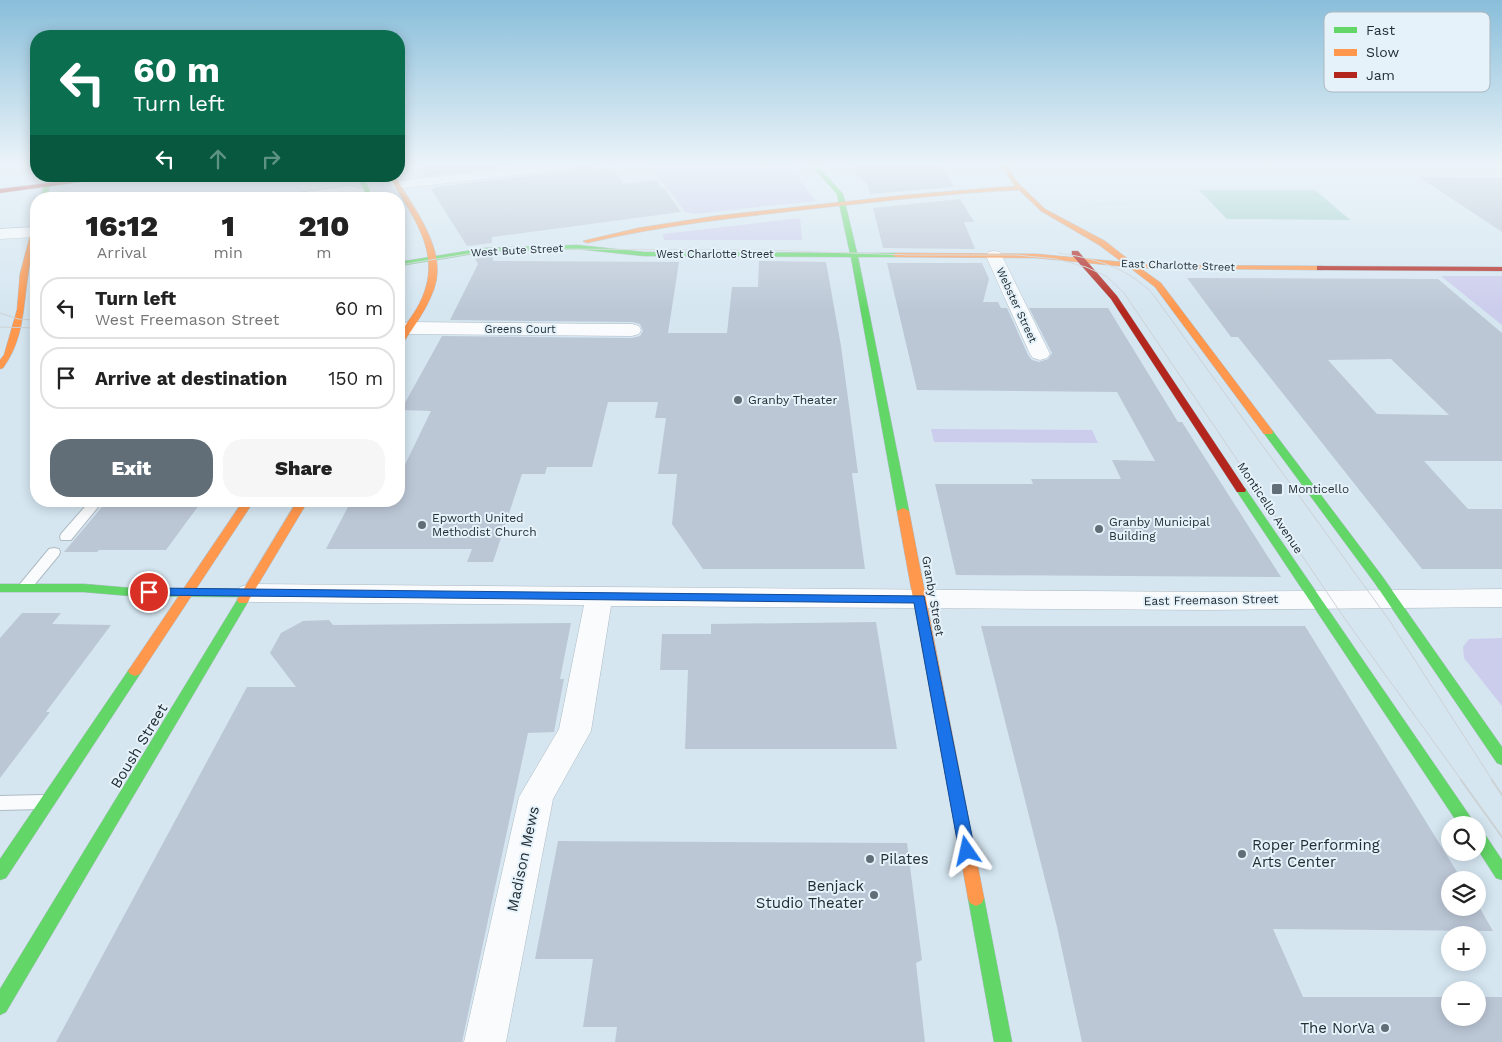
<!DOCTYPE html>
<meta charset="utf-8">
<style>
:root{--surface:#fff;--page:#f6f6f6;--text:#222;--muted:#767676;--line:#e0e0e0;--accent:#616e77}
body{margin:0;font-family:"Work Sans",sans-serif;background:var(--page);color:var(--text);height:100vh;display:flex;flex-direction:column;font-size:19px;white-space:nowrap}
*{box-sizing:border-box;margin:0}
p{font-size:16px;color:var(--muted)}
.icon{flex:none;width:28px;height:28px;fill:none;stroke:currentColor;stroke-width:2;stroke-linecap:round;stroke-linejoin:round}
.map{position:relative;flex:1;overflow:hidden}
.details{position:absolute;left:30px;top:192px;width:375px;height:315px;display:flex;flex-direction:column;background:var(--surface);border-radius:20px;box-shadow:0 2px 12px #0003}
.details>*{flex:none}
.guide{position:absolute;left:30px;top:30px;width:375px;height:152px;border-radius:20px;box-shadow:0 2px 12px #0003;background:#0b6e4f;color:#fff;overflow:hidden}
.buttons{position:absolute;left:1441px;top:816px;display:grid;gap:10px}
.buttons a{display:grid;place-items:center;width:45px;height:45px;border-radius:50%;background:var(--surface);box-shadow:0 2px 12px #0003;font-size:25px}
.pin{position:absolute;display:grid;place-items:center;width:42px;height:42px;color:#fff;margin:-21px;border:2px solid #fff;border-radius:50%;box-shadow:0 1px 5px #0007}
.me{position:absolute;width:55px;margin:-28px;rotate:349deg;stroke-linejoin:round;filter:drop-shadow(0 0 4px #0008)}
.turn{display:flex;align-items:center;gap:18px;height:105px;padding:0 20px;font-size:22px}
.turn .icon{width:65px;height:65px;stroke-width:2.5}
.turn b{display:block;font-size:35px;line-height:42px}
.lanes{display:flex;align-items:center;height:48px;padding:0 20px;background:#0003;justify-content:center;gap:25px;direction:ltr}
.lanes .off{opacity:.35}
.eta{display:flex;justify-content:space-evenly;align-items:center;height:85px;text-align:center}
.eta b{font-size:30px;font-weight:800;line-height:35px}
.action{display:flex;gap:10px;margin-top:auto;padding:10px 20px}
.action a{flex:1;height:58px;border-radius:20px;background:var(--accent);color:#fff;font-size:20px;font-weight:800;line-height:58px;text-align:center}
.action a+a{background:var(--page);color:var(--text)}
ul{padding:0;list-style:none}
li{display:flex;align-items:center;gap:15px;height:62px;margin:0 10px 8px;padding:0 10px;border:2px solid var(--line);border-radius:20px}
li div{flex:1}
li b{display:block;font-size:19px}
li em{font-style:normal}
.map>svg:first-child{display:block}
.green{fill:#ccccec}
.water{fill:#9acec6}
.building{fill:#bcc7d6;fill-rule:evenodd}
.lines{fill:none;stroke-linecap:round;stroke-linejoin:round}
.lane-casing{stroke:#aebbc4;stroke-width:2}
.street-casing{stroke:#aebbc4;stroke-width:1}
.fast-casing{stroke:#aebbc4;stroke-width:1}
.slow-casing{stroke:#aebbc4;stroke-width:1}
.jam-casing{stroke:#aebbc4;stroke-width:1}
.path{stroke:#d1d6d8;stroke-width:2;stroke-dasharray:1 2.5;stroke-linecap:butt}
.lane{fill:#f9fbfd;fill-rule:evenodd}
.street{fill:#f9fbfd;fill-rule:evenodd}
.fast{fill:#63d668;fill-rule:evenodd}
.slow{fill:#ff974d;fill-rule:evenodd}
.jam{fill:#b3261e;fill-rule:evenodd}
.tram-far1{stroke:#ccd1d4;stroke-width:1}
.tram{stroke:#ccd1d4;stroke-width:2}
.route{fill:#1a73e8;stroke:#114b97}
.poi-dot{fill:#616e77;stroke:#e6f2fa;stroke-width:2}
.labels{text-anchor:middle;stroke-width:4;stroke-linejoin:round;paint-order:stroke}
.far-street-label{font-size:11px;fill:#232e35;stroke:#e6f2fa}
.poi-label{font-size:12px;fill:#232e35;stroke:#e6f2fa;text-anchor:start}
.street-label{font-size:12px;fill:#232e35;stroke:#e6f2fa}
.near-street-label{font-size:15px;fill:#232e35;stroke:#e6f2fa}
.near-poi-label{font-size:15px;fill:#232e35;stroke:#e6f2fa;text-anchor:start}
.key{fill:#e6f2fa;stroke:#acb7bf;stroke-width:1}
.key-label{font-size:14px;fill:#232e35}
</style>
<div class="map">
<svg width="1502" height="1042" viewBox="0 0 1502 1042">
<rect width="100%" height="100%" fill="#d5e6f1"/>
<g class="green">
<polygon points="650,165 788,165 816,201 695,214 685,212"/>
<polygon points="800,218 802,240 664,240 663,234"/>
<polygon points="1441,276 1502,276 1502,325"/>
<polygon points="931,429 1092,430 1098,443 934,442"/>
<polygon points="1502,638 1502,706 1464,658 1463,647 1469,639"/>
</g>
<polygon class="water" points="1199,190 1315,190 1350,220 1227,219"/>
<g class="building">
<polygon points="418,165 524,165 426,176"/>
<polygon points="578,165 596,165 596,169 611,167 624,184 657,180 661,189 664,188 681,212 492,237 492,243 467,246 431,189 435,188 434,187 569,171"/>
<polygon points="848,165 941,165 954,187 870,194 867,184"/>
<polygon points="1419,177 1502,178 1502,232"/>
<polygon points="960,199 974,222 964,222 975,249 883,248 873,208"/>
<polygon points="485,257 493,257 493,261 679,262 668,333 727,333 732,287 758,287 759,261 826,262 841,346 858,473 852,473 865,569 703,569 672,524 677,474 658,474 666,418 655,418 658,402 608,402 592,467 547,467 545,474 522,474 493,562 467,562 472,549 326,549 351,501 399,501 399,477 431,411 401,410 442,336 632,338 640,336 643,331 640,324 632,322 450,320 478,264 475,259"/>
<polygon points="887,263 982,263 989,279 983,302 998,302 1001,308 1007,308 1028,355 1032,360 1039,362 1048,359 1052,353 1029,308 1108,308 1178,422 1182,422 1281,577 956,575 935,484 1033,484 1031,479 1121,479 1112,460 1155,461 1117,392 917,390"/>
<path d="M1187,278l251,1 64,54v128h-78l44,48h34v60h-80l-184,-232h-7zM1391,359l58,56 -72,-1 -49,-54z"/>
<polygon points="107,501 202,501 166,550 99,550 97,552 64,552"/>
<polygon points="22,613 61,613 52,624 111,625 46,712 50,712 0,778 0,638"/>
<polygon points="329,620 333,625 571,623 560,679 564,679 554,732 528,733 462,1042 56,1042 247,687 296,687 270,653 281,633 303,621"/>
<polygon points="876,622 897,749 685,749 688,670 660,670 662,634 711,634 711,624"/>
<polygon points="981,626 1305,626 1462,880 1450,880 1450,908 1478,908 1478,905 1493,931 1273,929 1303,997 1450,997 1450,1018 1478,1018 1478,997 1502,997 1502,1042 1082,1042 1057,927"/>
<polygon points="558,841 907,843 922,960 916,963 925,1042 615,1042 617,1027 583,1027 593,959 535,959"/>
</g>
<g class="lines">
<defs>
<g id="lane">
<polygon points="90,501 103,501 71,540 61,540 60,537 61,534"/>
<polygon points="54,548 59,549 60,552 59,555 30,590 20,590 18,587 20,584 49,549"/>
<polygon points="42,795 48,797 50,802 48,807 42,809 0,810 0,796"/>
</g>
<g id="street">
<polygon points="537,165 576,165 569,169 397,189 392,188 390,185 392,182 397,181"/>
<polygon points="350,186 374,191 376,194 374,197 369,198 350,194 316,199 273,199 280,195"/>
<polygon points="36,227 36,237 0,239 0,229"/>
<polygon points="994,251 1000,252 1002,256 1050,354 1047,358 1040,360 1033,358 1030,354 986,256 988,252"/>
<polygon points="408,322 632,324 639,326 641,330 639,334 632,336 408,334 401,332 399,328 401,324"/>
<polygon points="250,584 1208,592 1502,589 1502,607 1208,610 611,606 591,731 553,799 506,1042 464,1042 519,797 559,729 584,605 250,602 240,599 236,593 240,587"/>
</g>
<g id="fast">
<polygon points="811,165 817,165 843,194 857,253 896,253 900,255 896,257 858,257 909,511 907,513 899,513 897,511 851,257 644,256 577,249 485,252 399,266 399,262 485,248 577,245 644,252 850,253 837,194"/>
<polygon points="357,176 363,176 374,199 368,199"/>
<polygon points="45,184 50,185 46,199 40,199"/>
<polygon points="1268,429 1272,430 1382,576 1502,747 1502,765 1497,763 1374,582 1263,432"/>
<polygon points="1241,487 1245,488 1476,825 1459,825 1236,490"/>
<polygon points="0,584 84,584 131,588 250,589 254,590 256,593 254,596 247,597 249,600 6,1012 0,1015 0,989 239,597 131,596 84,592 0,592"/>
<polygon points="135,666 140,668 142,671 140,674 6,878 0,880 0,859 130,668"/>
<polygon points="1478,831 1484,833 1502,860 1502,880 1496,878 1478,850"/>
<polygon points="976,890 982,893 984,898 1012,1042 994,1042 968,898 970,893"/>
</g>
<g id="slow">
<path d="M1001,165h6l10,17 28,27 60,32 28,22 22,2 168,1v4h-3l-180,-2 21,15 111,147 1,2 -1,2h-8l-109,-147 -26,-20 -92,-9 -141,-1 -4,-2 4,-2 141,1 85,8 -23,-17 -58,-34 -22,-21c-67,3 -134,11 -200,18 -78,9 -156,17 -232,35l-4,-2 55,-13 77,-12 191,-21 109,-9z"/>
<path d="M389,176h6c19,33 53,74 39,113 -7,20 -20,37 -31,54l-4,3c-1,-14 11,-26 18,-38 29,-51 -2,-87 -28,-132z"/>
<path d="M36,226c1,17 -6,32 -8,49 -5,33 -4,64 -25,93l-3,1v-9l4,-5 13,-45 3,-36 12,-46z"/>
<polygon points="243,501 254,501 140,674 135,676 130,674 128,671 130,668"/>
<polygon points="297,501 308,501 247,603 239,603 237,600"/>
<polygon points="903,508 909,511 984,898 982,903 976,906 970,903 968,898 897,511"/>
</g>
<g id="jam">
<polygon points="104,176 124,176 0,193 0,189"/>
<polygon points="1072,251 1078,251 1117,296 1246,490 1245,492 1237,492 1111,299 1072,255"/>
<polygon points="1317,266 1502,267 1502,271 1320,270 1317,270"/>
</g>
</defs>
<use href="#lane" class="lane-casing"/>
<use href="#street" class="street-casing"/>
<use href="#fast" class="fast-casing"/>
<use href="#slow" class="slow-casing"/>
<use href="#jam" class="jam-casing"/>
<polyline class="path" points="1084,206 1127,203"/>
<use href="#lane" class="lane"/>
<use href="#street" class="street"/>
<use href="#fast" class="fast"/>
<use href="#slow" class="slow"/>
<use href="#jam" class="jam"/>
<g class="tram-far1">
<path d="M1058,253c36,5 68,14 94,40l237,327 104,161"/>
<polyline points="399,265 474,253 546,249 763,250 910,255 1017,255 1056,259 1086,267 1106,276 1124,293 1345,619 1462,781"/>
<polyline points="0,313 18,319 36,320"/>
<polyline points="0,327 36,328"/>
</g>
<g class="tram">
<polyline points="1461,780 1502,837"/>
<polyline points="1492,780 1502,795"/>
</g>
</g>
<linearGradient id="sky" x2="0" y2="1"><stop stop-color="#89beda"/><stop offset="0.53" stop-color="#ecf4f9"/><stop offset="1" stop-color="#ecf4f9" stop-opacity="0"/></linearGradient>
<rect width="1502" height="311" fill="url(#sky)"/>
<polygon class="route" points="149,588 924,596 975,851 973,856 967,858 962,856 959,851 914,603 145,595 143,592 145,589"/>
<g class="poi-dot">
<circle cx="738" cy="400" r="5"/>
<rect x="1271" y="483" width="12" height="12" rx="2.5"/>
<circle cx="422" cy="525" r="5"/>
<circle cx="1099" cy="529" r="5"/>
<circle cx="1242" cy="854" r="5"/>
<circle cx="870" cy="859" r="5"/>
<circle cx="874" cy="895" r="5"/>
<circle cx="1385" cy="1028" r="5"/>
</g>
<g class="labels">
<g class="far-street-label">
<text transform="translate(517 250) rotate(-3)" y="4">West Bute Street</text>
<text x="715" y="258">West Charlotte Street</text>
<text transform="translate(1178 265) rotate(2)" y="4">East Charlotte Street</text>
<text transform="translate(1017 305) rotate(65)" y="4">Webster Street</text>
<text x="520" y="333">Greens Court</text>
</g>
<g class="poi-label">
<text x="748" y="404">Granby Theater</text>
<text x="1288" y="493">Monticello</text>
<text x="432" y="522">Epworth United<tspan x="432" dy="14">Methodist Church</tspan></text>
<text x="1109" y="526">Granby Municipal<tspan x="1109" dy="14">Building</tspan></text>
</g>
<g class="street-label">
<text transform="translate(1270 508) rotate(56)" y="4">Monticello Avenue</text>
<text transform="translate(933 596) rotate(80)" y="4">Granby Street</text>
<text transform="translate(1211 600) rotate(-1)" y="4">East Freemason Street</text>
</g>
<g class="near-street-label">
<text transform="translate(139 746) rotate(-59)" y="5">Boush Street</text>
<text transform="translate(523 859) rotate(-78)" y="5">Madison Mews</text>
</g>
<g class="near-poi-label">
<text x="1252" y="850">Roper Performing<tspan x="1252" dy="17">Arts Center</tspan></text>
<text x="880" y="864">Pilates</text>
<text x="864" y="891" text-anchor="end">Benjack<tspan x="864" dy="17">Studio Theater</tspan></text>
<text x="1375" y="1033" text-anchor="end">The NorVa</text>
</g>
</g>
<rect x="1324" y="12" width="166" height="80" rx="8" class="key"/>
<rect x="1334" y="27" width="23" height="6" fill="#63d668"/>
<rect x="1334" y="49" width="23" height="7" fill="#ff974d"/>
<rect x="1334" y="72" width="23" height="6" fill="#b3261e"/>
<g class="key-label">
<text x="1366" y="35">Fast</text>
<text x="1366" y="57">Slow</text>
<text x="1366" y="80">Jam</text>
</g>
</svg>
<div class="buttons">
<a><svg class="icon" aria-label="search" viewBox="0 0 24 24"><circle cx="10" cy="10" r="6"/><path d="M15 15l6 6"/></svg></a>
<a><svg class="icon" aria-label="layers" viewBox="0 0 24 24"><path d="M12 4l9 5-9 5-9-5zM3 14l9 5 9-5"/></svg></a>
<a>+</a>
<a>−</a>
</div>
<div class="pin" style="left:149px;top:592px;background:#d93025"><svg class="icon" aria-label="arrive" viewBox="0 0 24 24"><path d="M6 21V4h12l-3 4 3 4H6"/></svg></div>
<svg class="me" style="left:967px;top:851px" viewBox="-20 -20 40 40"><path d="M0-17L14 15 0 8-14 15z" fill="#1a73e8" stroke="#fff" stroke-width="4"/></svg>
<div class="guide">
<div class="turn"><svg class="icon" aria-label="left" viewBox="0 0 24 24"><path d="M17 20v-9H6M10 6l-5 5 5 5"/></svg><div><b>60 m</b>Turn left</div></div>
<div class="lanes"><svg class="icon" aria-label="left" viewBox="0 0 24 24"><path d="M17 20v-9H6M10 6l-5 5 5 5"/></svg><svg class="icon off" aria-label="ahead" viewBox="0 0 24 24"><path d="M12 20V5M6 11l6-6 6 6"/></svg><svg class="icon off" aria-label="right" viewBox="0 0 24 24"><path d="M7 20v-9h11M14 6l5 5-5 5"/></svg></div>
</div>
<section class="details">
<div class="eta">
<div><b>16:12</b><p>Arrival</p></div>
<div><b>1</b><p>min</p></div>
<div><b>210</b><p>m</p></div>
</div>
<ul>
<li><svg class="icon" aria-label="left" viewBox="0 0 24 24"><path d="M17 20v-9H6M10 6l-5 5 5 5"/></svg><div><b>Turn left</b><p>West Freemason Street</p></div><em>60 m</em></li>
<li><svg class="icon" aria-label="arrive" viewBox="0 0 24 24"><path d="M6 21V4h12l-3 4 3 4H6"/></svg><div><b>Arrive at destination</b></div><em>150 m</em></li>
</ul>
<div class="action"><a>Exit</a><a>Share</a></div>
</section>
</div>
